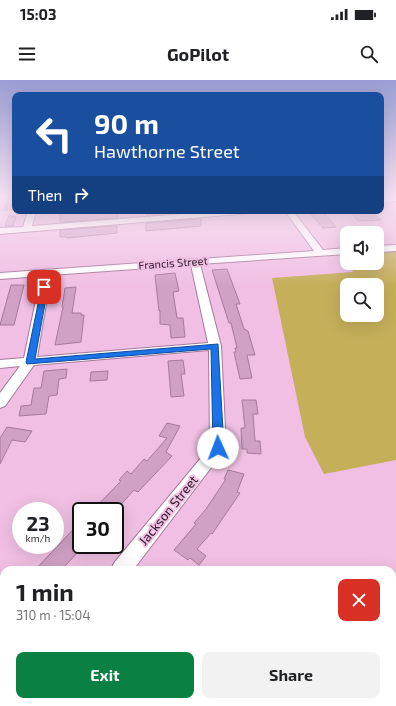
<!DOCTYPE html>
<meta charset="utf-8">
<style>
:root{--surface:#fff;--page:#f2f2f2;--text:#202124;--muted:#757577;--accent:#0b8043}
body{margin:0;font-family:"Exo 2",sans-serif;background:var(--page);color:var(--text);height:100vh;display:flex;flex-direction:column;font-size:15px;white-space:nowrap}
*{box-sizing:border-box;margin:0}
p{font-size:13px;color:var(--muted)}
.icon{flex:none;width:22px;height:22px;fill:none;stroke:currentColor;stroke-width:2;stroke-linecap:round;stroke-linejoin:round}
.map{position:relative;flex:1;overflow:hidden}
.sheet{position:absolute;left:0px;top:486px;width:396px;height:140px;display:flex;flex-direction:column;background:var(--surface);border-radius:12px 12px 0 0;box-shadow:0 4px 16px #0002}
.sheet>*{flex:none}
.hud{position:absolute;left:12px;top:12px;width:372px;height:122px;border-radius:8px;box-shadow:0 4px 16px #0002;background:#1a4fa0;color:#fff;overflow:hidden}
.controls{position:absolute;left:340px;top:146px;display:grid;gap:8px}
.controls a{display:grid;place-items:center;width:44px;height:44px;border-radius:8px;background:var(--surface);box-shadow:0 4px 16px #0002;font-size:20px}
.speed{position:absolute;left:12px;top:422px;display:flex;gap:8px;font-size:20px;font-weight:700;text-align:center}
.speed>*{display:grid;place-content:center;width:52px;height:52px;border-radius:50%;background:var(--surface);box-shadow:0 4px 16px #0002;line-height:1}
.speed small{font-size:10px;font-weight:400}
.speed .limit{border:2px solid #111;border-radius:6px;background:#fff;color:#111}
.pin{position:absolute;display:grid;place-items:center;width:34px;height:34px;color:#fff;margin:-17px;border-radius:8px;box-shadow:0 2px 6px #0006}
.me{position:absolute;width:44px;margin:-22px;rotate:358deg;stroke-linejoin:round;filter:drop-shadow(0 0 3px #0008)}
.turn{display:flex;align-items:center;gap:14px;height:84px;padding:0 16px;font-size:18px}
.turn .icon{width:52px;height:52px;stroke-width:2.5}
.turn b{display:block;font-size:28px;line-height:34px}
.then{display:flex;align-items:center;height:38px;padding:0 16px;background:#0003;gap:8px;font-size:15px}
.round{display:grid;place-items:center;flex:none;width:42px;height:42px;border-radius:8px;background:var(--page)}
.headline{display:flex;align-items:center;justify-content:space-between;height:68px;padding:0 16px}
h1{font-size:24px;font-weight:700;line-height:30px}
.button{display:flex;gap:8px;margin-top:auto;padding:8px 16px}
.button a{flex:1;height:46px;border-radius:8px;background:var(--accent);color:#fff;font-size:16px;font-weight:700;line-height:46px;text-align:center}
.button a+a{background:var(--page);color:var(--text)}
.status{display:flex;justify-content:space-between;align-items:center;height:28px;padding:0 20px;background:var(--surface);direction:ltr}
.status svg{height:11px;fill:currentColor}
header{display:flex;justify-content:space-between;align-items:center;height:52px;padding:0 16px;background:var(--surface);font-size:18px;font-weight:700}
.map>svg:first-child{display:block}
.green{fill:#c5af59;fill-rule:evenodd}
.building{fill:#d1a1c5;stroke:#a7799b}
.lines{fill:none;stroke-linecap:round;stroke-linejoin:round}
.minor-casing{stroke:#a6799b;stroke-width:2}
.minor{fill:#fff;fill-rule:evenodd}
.route{fill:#1a73e8;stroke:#114b97}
.labels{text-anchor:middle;stroke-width:4;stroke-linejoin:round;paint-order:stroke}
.far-street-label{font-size:11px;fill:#2a1826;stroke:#f0bfe3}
.street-label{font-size:13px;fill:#2a1826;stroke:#f0bfe3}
</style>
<div class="status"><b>15:03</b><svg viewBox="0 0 49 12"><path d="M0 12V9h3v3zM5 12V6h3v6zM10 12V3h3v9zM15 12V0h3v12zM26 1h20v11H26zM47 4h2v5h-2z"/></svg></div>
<header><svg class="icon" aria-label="menu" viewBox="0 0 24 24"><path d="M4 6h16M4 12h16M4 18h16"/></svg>GoPilot<svg class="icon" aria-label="search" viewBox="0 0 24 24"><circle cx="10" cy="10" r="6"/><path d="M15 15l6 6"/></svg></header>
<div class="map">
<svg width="396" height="626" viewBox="0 0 396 626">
<rect width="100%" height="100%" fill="#f0bfe3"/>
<path class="green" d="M396,171v209l-72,14 -19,-37 -33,-159 81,-6 -14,-18h8v9h30v-11zM347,205h30v30h-30z"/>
<g class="building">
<polygon points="9,118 15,118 15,130 4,130"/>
<polygon points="60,131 118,131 118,138 60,142"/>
<polygon points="146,131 201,131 146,135"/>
<polygon points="350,131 371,131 381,140 358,141"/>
<polygon points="324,133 326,135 336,147 323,148 311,134"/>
<polygon points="9,135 16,137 13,146 5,146"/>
<polygon points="201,139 201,146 146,151 146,143"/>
<polygon points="117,146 117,153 67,158 67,157 60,157 60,150"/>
<polygon points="227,189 240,224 236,224 244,249 248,251 255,275 247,275 252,298 240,299 234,272 236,272 235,268 237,268 231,243 229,243 212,190"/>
<polygon points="175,193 179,211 173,212 177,238 183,238 185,257 171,258 170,245 160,244 160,231 159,231 155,195"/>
<polygon points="11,205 24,205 14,245 0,245"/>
<polygon points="76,207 72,233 81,233 81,235 84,235 81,262 55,265 63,227 62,227 65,208"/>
<polygon points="183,280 185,294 181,294 184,316 171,317 168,281"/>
<polygon points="67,289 66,298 59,299 57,315 49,316 46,334 19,336 21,326 31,325 34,308 41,308 44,291"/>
<polygon points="108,291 107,300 90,301 91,292"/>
<polygon points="242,320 256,320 258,334 253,334 255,361 260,361 261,374 247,373 247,369 242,369 241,348 245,348"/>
<polygon points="167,343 180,346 166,372 172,376 138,412 134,410 115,431 92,431 121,401 119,400 127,391 131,394 144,379 147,381 167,358 159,356"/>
<polygon points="7,347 32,351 25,362 12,360 0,384 0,358"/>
<polygon points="228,390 244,394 237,412 240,413 212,454 211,453 197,469 206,476 199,485 190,478 188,480 174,470 196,444 194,443 206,429 226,399 224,399"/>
<polygon points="81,441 81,469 61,490 35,490"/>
</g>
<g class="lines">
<defs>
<g id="minor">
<polygon points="396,118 396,121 381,123 381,119"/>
<polygon points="28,131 36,131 32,146 221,131 255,131 251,133 0,154 0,148 23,147"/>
<path d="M285,131h8l30,39 24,-2v6l-147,10 21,82 5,102 -93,122h-22l3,-7 96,-116 -1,-97 -175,15 -29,41 -5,2v-15l20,-27 -20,2v-8l24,-2 17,-82 -41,3v-6l314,-22zM191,185l17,78 -171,14 14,-82z"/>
<polygon points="396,165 396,171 377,172 377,166"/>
<polygon points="4,616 4,622 27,622 26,626 0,626"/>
</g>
</defs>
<use href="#minor" class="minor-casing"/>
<use href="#minor" class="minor"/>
</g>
<linearGradient id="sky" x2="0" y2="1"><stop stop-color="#9a9dd3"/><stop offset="0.57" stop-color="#f8e2f2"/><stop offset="1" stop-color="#f8e2f2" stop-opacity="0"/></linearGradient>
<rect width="396" height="206" fill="url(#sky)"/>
<polygon class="route" points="42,205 48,207 35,279 218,264 224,368 222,371 215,371 213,368 211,269 27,284 26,282"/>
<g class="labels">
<g class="far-street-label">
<text transform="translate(173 183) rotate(-4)" y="4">Francis Street</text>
</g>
<g class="street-label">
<text transform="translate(168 430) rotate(-51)" y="5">Jackson Street</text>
</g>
</g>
</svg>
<div class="controls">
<a><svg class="icon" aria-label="sound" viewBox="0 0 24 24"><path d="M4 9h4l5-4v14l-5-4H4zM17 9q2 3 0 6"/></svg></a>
<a><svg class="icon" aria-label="search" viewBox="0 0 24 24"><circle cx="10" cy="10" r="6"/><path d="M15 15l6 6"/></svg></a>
</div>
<div class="speed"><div>23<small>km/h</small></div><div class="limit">30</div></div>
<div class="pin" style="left:44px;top:207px;background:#d93025"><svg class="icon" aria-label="arrive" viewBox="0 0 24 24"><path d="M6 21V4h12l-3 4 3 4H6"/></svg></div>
<svg class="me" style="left:218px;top:368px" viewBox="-20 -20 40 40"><circle r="19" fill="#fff"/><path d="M0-13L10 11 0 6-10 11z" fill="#1a73e8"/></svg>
<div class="hud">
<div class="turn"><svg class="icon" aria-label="left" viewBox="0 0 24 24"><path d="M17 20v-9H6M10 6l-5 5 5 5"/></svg><div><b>90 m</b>Hawthorne Street</div></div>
<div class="then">Then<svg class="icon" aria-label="right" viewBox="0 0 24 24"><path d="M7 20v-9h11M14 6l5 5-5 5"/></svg></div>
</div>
<section class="sheet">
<div class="headline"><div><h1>1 min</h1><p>310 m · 15:04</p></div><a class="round" style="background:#d93025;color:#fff"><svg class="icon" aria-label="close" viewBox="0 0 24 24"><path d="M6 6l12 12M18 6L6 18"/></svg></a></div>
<div class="button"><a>Exit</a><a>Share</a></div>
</section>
</div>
